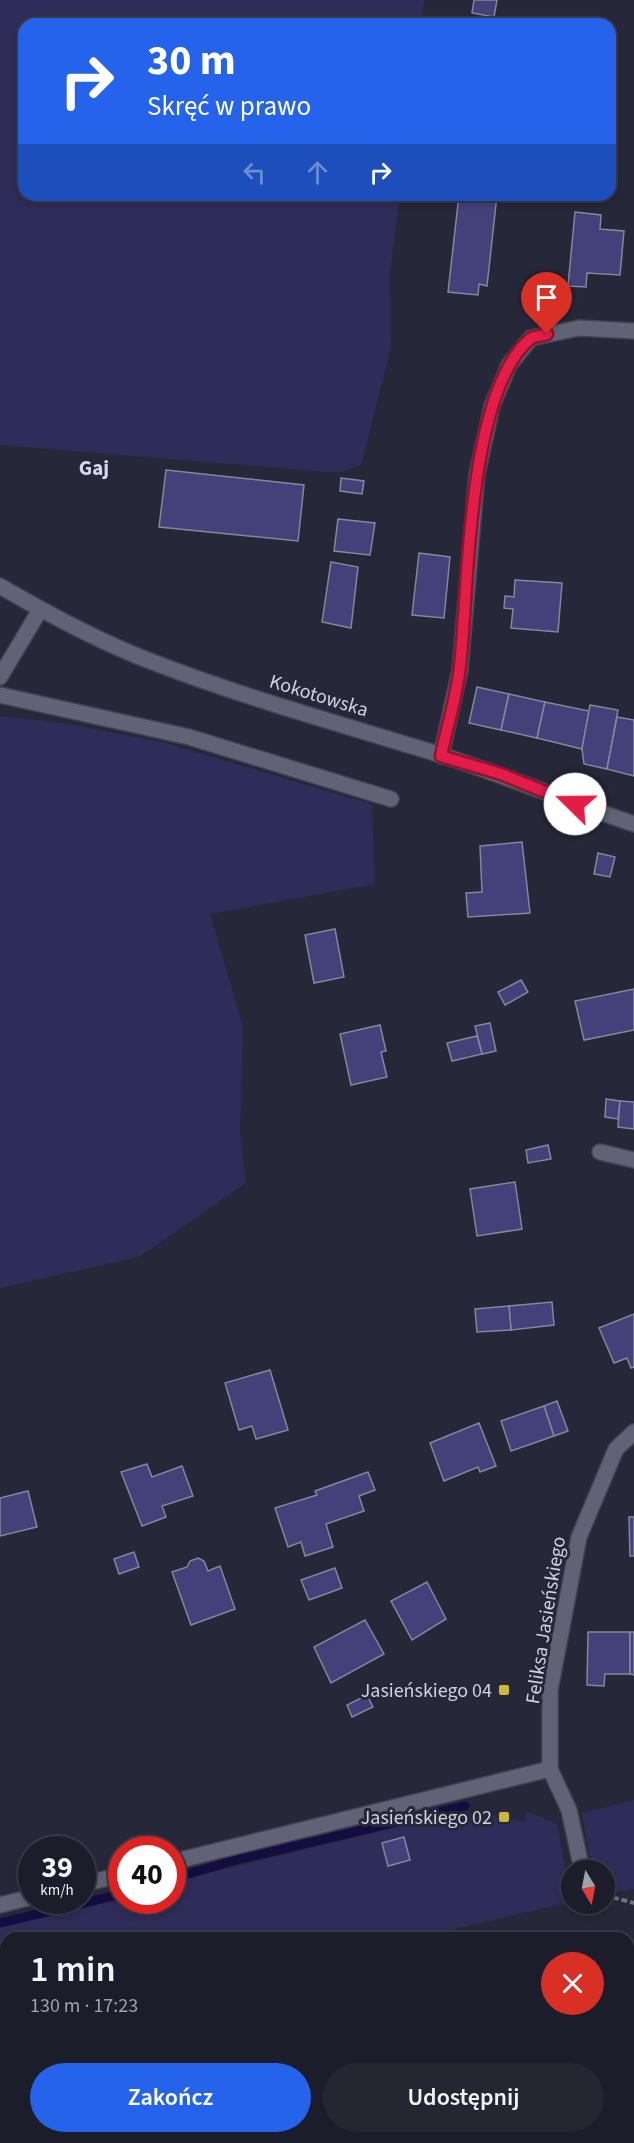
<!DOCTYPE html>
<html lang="pl">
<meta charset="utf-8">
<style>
:root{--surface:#1c1d2a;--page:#252632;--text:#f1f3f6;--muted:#a0a2a8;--line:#3a3b47;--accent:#2563eb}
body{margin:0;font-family:"Source Sans 3",sans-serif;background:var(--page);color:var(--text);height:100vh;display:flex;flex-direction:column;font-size:22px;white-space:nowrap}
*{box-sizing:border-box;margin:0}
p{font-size:20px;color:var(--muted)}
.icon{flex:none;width:33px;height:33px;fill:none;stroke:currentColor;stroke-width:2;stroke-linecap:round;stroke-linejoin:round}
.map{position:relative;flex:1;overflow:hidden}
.sheet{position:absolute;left:0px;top:1932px;width:634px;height:212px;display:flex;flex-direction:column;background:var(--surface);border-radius:18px 18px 0 0;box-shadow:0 3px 9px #0003,0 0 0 2px var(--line)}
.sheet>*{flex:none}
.top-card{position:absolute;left:18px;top:18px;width:598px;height:183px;border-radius:18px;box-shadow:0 3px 9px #0003,0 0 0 2px var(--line);background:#2563eb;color:#fff;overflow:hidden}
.needle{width:39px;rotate:170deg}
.buttons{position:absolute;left:561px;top:1860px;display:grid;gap:12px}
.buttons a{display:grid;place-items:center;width:54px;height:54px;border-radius:50%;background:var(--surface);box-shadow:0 3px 9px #0003,0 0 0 2px var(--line);font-size:30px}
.speed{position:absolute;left:18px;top:1836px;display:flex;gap:12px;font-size:30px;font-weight:700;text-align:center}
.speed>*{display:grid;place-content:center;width:78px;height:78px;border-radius:50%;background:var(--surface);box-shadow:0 3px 9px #0003,0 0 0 2px var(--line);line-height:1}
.speed small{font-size:15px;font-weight:400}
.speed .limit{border:9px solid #d22;background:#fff;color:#111}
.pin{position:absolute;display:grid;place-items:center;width:51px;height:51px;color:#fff;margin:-62px -26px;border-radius:50% 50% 50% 0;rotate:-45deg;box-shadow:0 0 6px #0007}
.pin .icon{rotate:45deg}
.me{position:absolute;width:66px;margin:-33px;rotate:292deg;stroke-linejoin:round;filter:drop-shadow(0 0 4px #0008)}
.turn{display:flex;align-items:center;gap:21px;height:126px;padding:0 30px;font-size:27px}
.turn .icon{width:78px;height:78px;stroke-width:2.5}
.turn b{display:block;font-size:42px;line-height:51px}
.lanes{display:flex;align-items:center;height:57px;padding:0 30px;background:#0003;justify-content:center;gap:30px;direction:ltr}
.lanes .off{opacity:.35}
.round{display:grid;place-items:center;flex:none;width:63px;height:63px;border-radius:32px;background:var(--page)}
.headline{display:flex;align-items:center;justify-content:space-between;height:102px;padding:0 30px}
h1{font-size:36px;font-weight:600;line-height:45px}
.button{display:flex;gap:12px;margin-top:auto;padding:12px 30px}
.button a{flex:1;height:69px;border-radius:36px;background:var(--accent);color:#fff;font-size:24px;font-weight:600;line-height:69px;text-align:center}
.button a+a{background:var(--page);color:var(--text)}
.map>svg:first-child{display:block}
.green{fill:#2e2c58;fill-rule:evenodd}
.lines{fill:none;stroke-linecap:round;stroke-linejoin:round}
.stream{stroke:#150d41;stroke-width:9}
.building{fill:#424179;stroke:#85869b;stroke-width:1.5}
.lane-casing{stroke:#414250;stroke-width:18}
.street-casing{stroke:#414250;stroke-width:18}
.secondary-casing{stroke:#414250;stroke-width:18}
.path{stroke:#727381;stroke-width:4;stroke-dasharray:6 3;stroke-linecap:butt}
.lane{stroke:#616276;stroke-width:15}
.street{stroke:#616276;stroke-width:15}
.secondary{stroke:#616276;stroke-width:15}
.rail{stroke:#999aa7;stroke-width:4.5;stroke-dasharray:9 4.5;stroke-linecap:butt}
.route-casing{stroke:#92132f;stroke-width:15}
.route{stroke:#e11d48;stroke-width:10}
.poi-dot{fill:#caba3a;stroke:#262738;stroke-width:2}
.labels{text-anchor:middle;stroke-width:6;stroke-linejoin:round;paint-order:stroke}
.street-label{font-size:20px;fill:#d1d2dd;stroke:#262738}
.poi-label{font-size:20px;fill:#d1d2dd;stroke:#262738;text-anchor:end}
.neighbourhood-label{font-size:21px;font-weight:bold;fill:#d4d6ed;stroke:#262738}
</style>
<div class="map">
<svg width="634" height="2143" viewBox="0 0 634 2143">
<rect width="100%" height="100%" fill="#262738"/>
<g class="green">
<polygon points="0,0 424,0 421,24 24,24 24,195 400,195 390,274 391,348 361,465 338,473 0,445"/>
<polygon points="0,716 63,723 162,742 372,804 375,884 210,914 243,1027 240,1131 246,1183 139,1257 0,1288"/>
<polygon points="634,1800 634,1889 605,1894 604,1870 592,1870 582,1813"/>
<path d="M461,1811l64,10 1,-10 31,13 14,78 -156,36h-409v90l-6,2v-106l121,-30 1,6h50l1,-18zM404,1837l6,23 -22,6 -6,-23z"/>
<polygon points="124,2138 567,2138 564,2143 94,2143"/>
</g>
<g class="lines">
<g class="stream">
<polyline points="172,1879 232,1861 465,1806"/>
<polyline points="0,1923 122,1894"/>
</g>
</g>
<g class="building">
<polygon points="474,0 497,0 494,17 472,13"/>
<polygon points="459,195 497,195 487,286 479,284 478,295 448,292"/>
<polygon points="575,212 601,215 600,229 624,231 620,275 587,273 586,287 568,286"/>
<polygon points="166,470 304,485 298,541 159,527"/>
<polygon points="341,478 364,481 362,494 340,491"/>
<polygon points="338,519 375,523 370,555 334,551"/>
<polygon points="419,553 450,557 444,618 412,615"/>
<polygon points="331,562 358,567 351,628 322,622"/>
<polygon points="515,580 562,583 558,632 511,628 513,609 504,608 505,596 514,597"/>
<polygon points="477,687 509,694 501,730 469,723"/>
<polygon points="509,694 545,702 537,738 501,730"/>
<polygon points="545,702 589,711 582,749 537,738"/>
<polygon points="590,705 618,710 607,769 584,764 582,749"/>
<polygon points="617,717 634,720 634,776 607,769"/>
<polygon points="522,842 530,913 468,917 466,893 482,892 480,846"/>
<polygon points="598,853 615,857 610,877 594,874"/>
<polygon points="335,929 344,977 314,983 305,935"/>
<polygon points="521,980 528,992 505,1005 498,992"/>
<polygon points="634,989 634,1030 584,1040 575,1001"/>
<polygon points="490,1023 496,1051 482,1054 475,1026"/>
<polygon points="380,1025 386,1051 381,1052 387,1077 351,1085 340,1034"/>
<polygon points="477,1036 482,1054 452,1061 447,1043"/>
<polygon points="606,1099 620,1101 618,1119 605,1117"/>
<polygon points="620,1101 634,1102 634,1129 618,1127"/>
<polygon points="548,1145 551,1159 528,1163 526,1150"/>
<polygon points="515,1182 522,1229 477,1236 470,1189"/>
<polygon points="552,1302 554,1325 511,1330 509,1306"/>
<polygon points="509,1306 511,1330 477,1332 475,1309"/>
<polygon points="634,1314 634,1367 631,1368 627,1358 614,1363 599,1328"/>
<polygon points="270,1370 288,1430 256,1439 252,1426 239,1430 225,1383"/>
<polygon points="557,1401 568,1431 554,1436 544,1406"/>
<polygon points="544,1406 554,1436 511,1451 501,1421"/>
<polygon points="479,1423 496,1466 480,1472 478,1467 444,1481 430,1443"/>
<polygon points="147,1464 152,1477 182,1466 193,1496 162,1506 166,1517 142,1526 121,1472"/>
<polygon points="368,1472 375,1490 359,1496 364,1511 326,1524 333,1547 305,1556 301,1542 288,1547 275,1508 317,1495 315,1491"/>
<polygon points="28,1491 37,1527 0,1536 0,1498"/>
<polygon points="629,1517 634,1517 634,1556 630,1556"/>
<polygon points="134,1552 139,1567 119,1574 114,1559"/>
<polygon points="198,1558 204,1561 208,1571 220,1566 235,1609 191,1625 172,1572 187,1567 190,1561"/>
<polygon points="335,1568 342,1588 309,1600 301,1580"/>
<polygon points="427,1582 446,1619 412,1640 391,1601"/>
<polygon points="365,1620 384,1654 331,1683 314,1647"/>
<polygon points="588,1632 630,1632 630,1674 605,1674 604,1686 587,1685"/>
<polygon points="630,1632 634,1632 634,1675 630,1674"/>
<polygon points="367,1695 373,1707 352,1717 347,1705"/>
<polygon points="404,1837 410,1860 388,1866 382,1843"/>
</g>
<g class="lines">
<defs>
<g id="lane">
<polyline points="0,677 40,610"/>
<polyline points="0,695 189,737 391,799"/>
<polyline points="441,756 460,670 477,474 492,406 509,365 531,338 579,328 634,331"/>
<polyline points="600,1152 634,1160"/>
<polyline points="550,1769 569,1810 582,1870"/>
</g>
<g id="street">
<polyline points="172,1862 550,1769 550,1690 579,1537 616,1449 634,1432"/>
<polyline points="82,1884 122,1875"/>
<polyline points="0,1905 32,1897"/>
<polyline points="628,2097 634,2094"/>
<polyline points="587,2143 589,2138"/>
</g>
<path id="secondary" d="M0,586c48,28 98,55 150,75 95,37 194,64 291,94 65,21 128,47 193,69"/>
</defs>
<use href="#lane" class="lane-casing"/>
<use href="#street" class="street-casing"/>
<use href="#secondary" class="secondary-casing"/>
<g class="path">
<polyline points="604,1895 634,1903"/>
<polyline points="469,2138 498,2143"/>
<polyline points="390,2143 440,2138"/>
</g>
<use href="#lane" class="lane"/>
<use href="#street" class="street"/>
<use href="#secondary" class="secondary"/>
<g class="rail">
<polyline points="628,1958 634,1957"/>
<polyline points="628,1978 634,1977"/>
<polyline points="628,2010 634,2010"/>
<polyline points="628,2030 634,2029"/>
<polyline points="0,2069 6,2068"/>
<polyline points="0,2089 6,2088"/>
<polyline points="0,2126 6,2125"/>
<polyline points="18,2143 46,2138"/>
</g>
</g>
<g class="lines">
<defs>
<path id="route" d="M547,334c-6,2 -13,2 -17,5 -63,54 -61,247 -70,327 -3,30 -13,60 -19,90l60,18 74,30"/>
</defs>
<use href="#route" class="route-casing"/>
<use href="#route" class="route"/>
</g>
<g class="poi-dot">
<rect x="498" y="1684" width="12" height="12" rx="3"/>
<rect x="498" y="1811" width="12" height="12" rx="3"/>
</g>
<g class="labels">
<g class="street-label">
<text transform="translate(319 695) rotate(17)" y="7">Kokotowska</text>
<text transform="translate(545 1620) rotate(-81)" y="7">Feliksa Jasieńskiego</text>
</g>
<g class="poi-label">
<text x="492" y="1697">Jasieńskiego 04</text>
<text x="492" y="1824">Jasieńskiego 02</text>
</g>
<g class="neighbourhood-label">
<text x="94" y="475">Gaj</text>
</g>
</g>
</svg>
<div class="buttons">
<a><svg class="needle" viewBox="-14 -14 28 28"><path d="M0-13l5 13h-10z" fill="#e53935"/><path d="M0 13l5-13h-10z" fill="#a0a2a8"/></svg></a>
</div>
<div class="speed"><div>39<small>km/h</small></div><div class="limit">40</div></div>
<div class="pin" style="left:547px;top:334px;background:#d93025"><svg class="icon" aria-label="arrive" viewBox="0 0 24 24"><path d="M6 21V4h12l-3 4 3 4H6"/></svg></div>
<svg class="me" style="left:575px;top:804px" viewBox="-20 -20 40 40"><circle r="19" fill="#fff"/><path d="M0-13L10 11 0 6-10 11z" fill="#e11d48"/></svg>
<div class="top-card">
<div class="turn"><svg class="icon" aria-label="right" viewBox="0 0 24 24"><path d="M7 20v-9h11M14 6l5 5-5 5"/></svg><div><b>30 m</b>Skręć w prawo</div></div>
<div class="lanes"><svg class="icon off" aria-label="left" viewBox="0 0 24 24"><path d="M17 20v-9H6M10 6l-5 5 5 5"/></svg><svg class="icon off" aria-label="ahead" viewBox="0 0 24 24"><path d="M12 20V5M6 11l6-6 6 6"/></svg><svg class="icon" aria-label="right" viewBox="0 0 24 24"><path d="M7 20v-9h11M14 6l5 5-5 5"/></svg></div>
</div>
<section class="sheet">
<div class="headline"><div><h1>1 min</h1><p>130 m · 17:23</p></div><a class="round" style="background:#d93025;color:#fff"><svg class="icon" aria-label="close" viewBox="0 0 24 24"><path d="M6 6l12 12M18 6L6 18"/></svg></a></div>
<div class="button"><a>Zakończ</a><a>Udostępnij</a></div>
</section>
</div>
